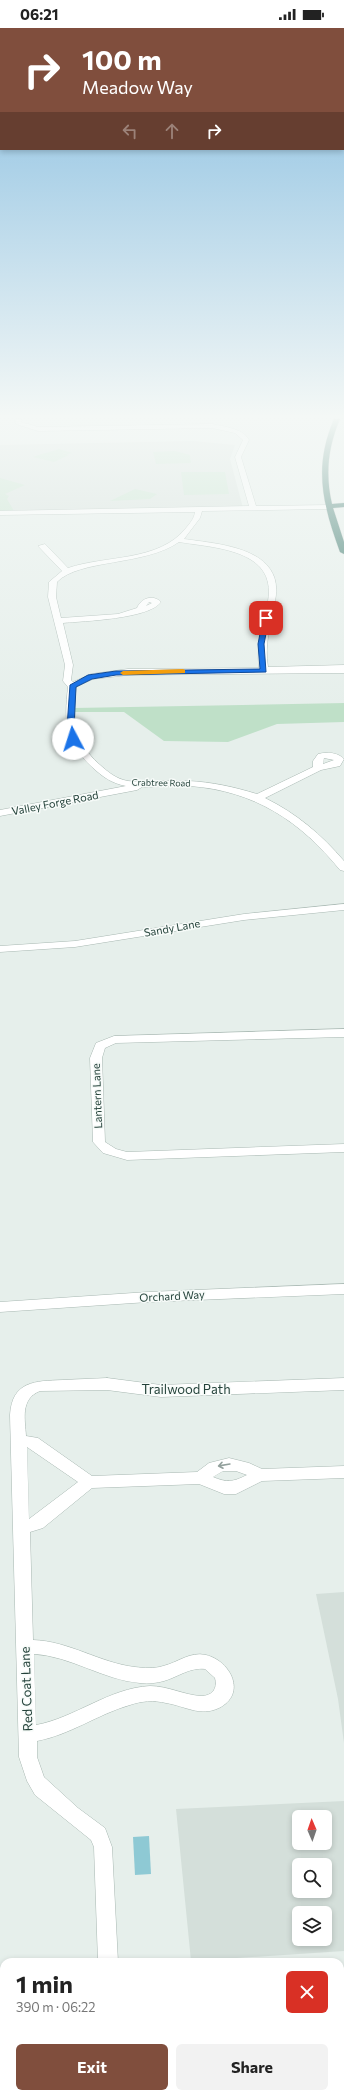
<!DOCTYPE html>
<meta charset="utf-8">
<style>
:root{--surface:#fff;--page:#f2f2f2;--text:#222;--muted:#767676;--accent:#804e3d}
body{margin:0;font-family:Commissioner,sans-serif;background:var(--page);color:var(--text);height:100vh;display:flex;flex-direction:column;font-size:15px;white-space:nowrap}
*{box-sizing:border-box;margin:0}
p{font-size:13px;color:var(--muted)}
.icon{flex:none;width:22px;height:22px;fill:none;stroke:currentColor;stroke-width:2;stroke-linecap:round;stroke-linejoin:round}
.map{position:relative;flex:1;overflow:hidden}
.details{position:absolute;left:0px;top:1930px;width:344px;height:140px;display:flex;flex-direction:column;background:var(--surface);border-radius:12px 12px 0 0;box-shadow:0 2px 6px #0003}
.details>*{flex:none}
.hud{position:absolute;left:0px;top:0px;width:344px;height:122px;box-shadow:0 2px 6px #0003;background:#804e3d;color:#fff;overflow:hidden}
.needle{width:26px;rotate:358deg}
.controls{position:absolute;left:292px;top:1782px;display:grid;gap:8px}
.controls a{display:grid;place-items:center;width:40px;height:40px;border-radius:6px;background:var(--surface);box-shadow:0 2px 6px #0003;font-size:20px}
.pin{position:absolute;display:grid;place-items:center;width:34px;height:34px;color:#fff;margin:-17px;border-radius:8px;box-shadow:0 2px 6px #0006}
.me{position:absolute;width:44px;margin:-22px;rotate:355deg;stroke-linejoin:round;filter:drop-shadow(0 0 3px #0008)}
.turn{display:flex;align-items:center;gap:14px;height:84px;padding:0 16px;font-size:18px}
.turn .icon{width:52px;height:52px;stroke-width:2.5}
.turn b{display:block;font-size:28px;line-height:34px}
.lanes{display:flex;align-items:center;height:38px;padding:0 16px;background:#0003;justify-content:center;gap:20px;direction:ltr}
.lanes .off{opacity:.35}
.round{display:grid;place-items:center;flex:none;width:42px;height:42px;border-radius:6px;background:var(--page)}
.headline{display:flex;align-items:center;justify-content:space-between;height:68px;padding:0 16px}
h1{font-size:24px;font-weight:700;line-height:30px}
.button{display:flex;gap:8px;margin-top:auto;padding:8px 16px}
.button a{flex:1;height:46px;border-radius:6px;background:var(--accent);color:#fff;font-size:16px;font-weight:700;line-height:46px;text-align:center}
.button a+a{background:var(--page);color:var(--text)}
.status{display:flex;justify-content:space-between;align-items:center;height:28px;padding:0 20px;background:var(--surface);direction:ltr}
.status svg{height:11px;fill:currentColor}
.map>svg:first-child{display:block}
.built{fill:#d4dfda;fill-rule:evenodd}
.green{fill:#bfe0c8}
.water{fill:#8ec9d4}
.building{fill:#bbcac4;stroke:#838d89}
.lines{fill:none;stroke-linecap:round;stroke-linejoin:round}
.minor-casing{stroke:#a8b8b2;stroke-width:1}
.major-casing{stroke:#c2cac8;stroke-width:1}
.highway-casing{stroke:#c2cac8;stroke-width:1}
.minor{fill:#fff;fill-rule:evenodd}
.major{fill:#6aa596;fill-rule:evenodd}
.highway{fill:#2f6f62;fill-rule:evenodd}
.oneway{stroke:#92a09c}
.route{fill:#1a73e8;stroke:#114b97}
.slow{fill:#f59e0b}
.labels{text-anchor:middle;stroke-width:3;stroke-linejoin:round;paint-order:stroke}
.far-street-label{font-size:9px;fill:#24423a;stroke:#f7fbf9}
.street-label{font-size:11px;fill:#24423a;stroke:#f7fbf9}
.near-street-label{font-size:13px;fill:#24423a;stroke:#f7fbf9}
</style>
<div class="status"><b>06:21</b><svg viewBox="0 0 49 12"><path d="M0 12V9h3v3zM5 12V6h3v6zM10 12V3h3v9zM15 12V0h3v12zM26 1h20v11H26zM47 4h2v5h-2z"/></svg></div>
<div class="map">
<svg width="344" height="2070" viewBox="0 0 344 2070">
<rect width="100%" height="100%" fill="#e6efeb"/>
<g class="built">
<polygon points="193,413 235,417 230,431 243,480 0,484 0,417"/>
<polygon points="344,1564 344,1715 338,1671 316,1566"/>
<path d="M344,1773v150l-153,10 -15,-152zM299,1789h26v26h-26zM299,1837h26v26h-26zM299,1885h26v26h-26z"/>
<polygon points="340,1996 344,1996 344,2070 257,2070 257,2066 340,2066"/>
</g>
<g class="green">
<path d="M59,421l13,4 -4,1 -9,-2 10,3 -15,7 -21,-5c10,-4 18,-5 26,-8z"/>
<polygon points="175,423 190,427 191,435 156,436 153,424"/>
<polygon points="181,444 225,444 229,466 184,467"/>
<polygon points="0,450 25,457 5,466 9,468 7,471 14,483 0,484"/>
<polygon points="135,461 157,466 150,471 110,473"/>
<polygon points="344,675 344,694 277,696 228,714 164,713 124,684 74,684 74,680"/>
</g>
<polygon class="water" points="149,1808 151,1846 135,1847 133,1809"/>
<polygon class="building" points="184,2066 232,2066 232,2070 238,2069 238,2070 173,2070 173,2067"/>
<g class="lines">
<defs>
<g id="minor">
<path d="M15,391h6v3l17,5 174,-3c12,3 31,4 37,16l-8,17 15,49 75,-1 1,2 -4,2 -126,2 -2,7 -16,21c36,5 102,9 91,62 -4,23 -11,43 -7,66l76,-2v8l-216,2 -35,4 -17,8c-3,35 -3,53 23,77 9,8 17,15 29,17 20,3 40,-2 60,0 24,1 46,6 69,13l56,-27v-6l5,-7c9,-2 19,-2 26,5l-4,7 -19,4 -56,28c31,15 57,37 79,63v10l-4,-1c-40,-49 -85,-79 -150,-84 -16,-1 -32,1 -48,1l-5,3 -137,26v-6l126,-24c-15,-3 -23,-9 -34,-19 -27,-25 -28,-45 -24,-80l-5,-6 2,-16 -17,-68 1,-15 13,-11 -24,-25 7,-2 23,24c38,-13 91,-6 118,-40 4,-5 8,-9 9,-16l-195,3v-4l249,-5 -14,-49 8,-17 -8,-7 -23,-5 -174,3 -22,-7zM179,514c35,6 98,7 89,59 -5,23 -12,42 -9,67l-131,1 -37,5 -18,8 -2,-2 2,-15 -10,-42c21,-2 86,-4 98,-21 -8,-8 -20,-4 -24,6l-19,6 -57,4 -5,-21 1,-15c22,-23 88,-16 122,-40zM149,574l3,1 -6,3zM324,730l10,2 -11,4z"/>
<polygon points="344,876 344,882 244,892 75,919 0,924 0,918 75,913 244,886"/>
<polygon points="344,1001 344,1009 116,1015 105,1020 102,1030 105,1114 116,1121 127,1124 344,1116 344,1124 127,1132 103,1125 93,1114 90,1030 96,1015 114,1008"/>
<polygon points="344,1256 344,1266 148,1274 0,1284 0,1274 148,1264"/>
<path d="M107,1350l54,7 183,-7v12l-183,7 -54,-7 -67,1c-20,8 -15,28 -14,45l12,2 54,38 105,-4 12,-9 20,-5 20,5 13,6 82,-3v12l-82,3 -26,13h-12l-25,-10 -107,4 -49,40 -13,4 3,108c36,1 67,23 102,27 9,1 19,2 28,-1 14,-3 27,-15 43,-11 25,6 41,39 13,53 -19,9 -34,-2 -53,-5 -12,-3 -25,-2 -36,2 -32,9 -60,30 -93,36v16l7,20 34,31 27,20 7,19 6,115h-20l-4,-115 -3,-7 -56,-45 -8,-14 -8,-24 -9,-342c2,-34 25,-34 53,-35 15,-1 29,-1 44,-2zM27,1419l51,35 -49,37zM223,1443h13l11,4c-14,7 -20,8 -34,2zM34,1626c37,2 69,26 106,29 8,1 17,0 24,-2 14,-4 26,-14 41,-12l10,9c3,11 -3,18 -14,18 -17,-1 -33,-10 -51,-10 -41,2 -75,32 -114,39z"/>
<rect x="104" y="2066" width="22" height="4"/>
</g>
<g id="major">
<rect x="340" y="1951" width="4" height="20"/>
<rect x="0" y="1974" width="4" height="20"/>
</g>
<path id="highway" d="M334,391h6c-12,28 -15,55 -8,85l12,-1v4l-11,1 11,34v12l-4,-2c-17,-47 -27,-84 -6,-133z"/>
</defs>
<use href="#minor" class="minor-casing"/>
<use href="#major" class="major-casing"/>
<use href="#highway" class="highway-casing"/>
<use href="#minor" class="minor"/>
<use href="#major" class="major"/>
<use href="#highway" class="highway"/>
</g>
<defs><path id="oneway-shaft" d="M-6 0H5M1.5-3L5.5 0L1.5 3" fill="none" stroke-width="1.6" stroke-linecap="round" stroke-linejoin="round"/></defs>
<use class="oneway" href="#oneway-shaft" transform="translate(224 1437) rotate(170)"/>
<linearGradient id="sky" x2="0" y2="1"><stop stop-color="#84bce0"/><stop offset="0.57" stop-color="#f4f8f6"/><stop offset="1" stop-color="#f4f8f6" stop-opacity="0"/></linearGradient>
<rect width="344" height="681" fill="url(#sky)"/>
<polygon class="route" points="266,588 269,590 264,616 266,644 116,647 92,651 76,659 74,699 76,711 73,713 69,711 67,699 70,657 88,647 116,643 260,641 258,616 263,590"/>
<polygon class="slow" points="183,641 185,642 185,645 123,647 120,645 123,643"/>
<g class="labels">
<g class="far-street-label">
<text transform="translate(161 755) rotate(1)" y="3">Crabtree Road</text>
</g>
<g class="street-label">
<text transform="translate(55 775) rotate(-11)" y="4">Valley Forge Road</text>
<text transform="translate(172 900) rotate(-10)" y="4">Sandy Lane</text>
<text transform="translate(97 1068) rotate(-92)" y="4">Lantern Lane</text>
<text transform="translate(172 1268) rotate(-3)" y="4">Orchard Way</text>
</g>
<g class="near-street-label">
<text x="186" y="1366">Trailwood Path</text>
<text transform="translate(26 1661) rotate(-92)" y="5">Red Coat Lane</text>
</g>
</g>
</svg>
<div class="controls">
<a><svg class="needle" viewBox="-14 -14 28 28"><path d="M0-13l5 13h-10z" fill="#e53935"/><path d="M0 13l5-13h-10z" fill="#767676"/></svg></a>
<a><svg class="icon" aria-label="search" viewBox="0 0 24 24"><circle cx="10" cy="10" r="6"/><path d="M15 15l6 6"/></svg></a>
<a><svg class="icon" aria-label="layers" viewBox="0 0 24 24"><path d="M12 4l9 5-9 5-9-5zM3 14l9 5 9-5"/></svg></a>
</div>
<div class="pin" style="left:266px;top:590px;background:#d93025"><svg class="icon" aria-label="arrive" viewBox="0 0 24 24"><path d="M6 21V4h12l-3 4 3 4H6"/></svg></div>
<svg class="me" style="left:73px;top:711px" viewBox="-20 -20 40 40"><circle r="19" fill="#fff"/><path d="M0-13L10 11 0 6-10 11z" fill="#1a73e8"/></svg>
<div class="hud">
<div class="turn"><svg class="icon" aria-label="right" viewBox="0 0 24 24"><path d="M7 20v-9h11M14 6l5 5-5 5"/></svg><div><b>100 m</b>Meadow Way</div></div>
<div class="lanes"><svg class="icon off" aria-label="left" viewBox="0 0 24 24"><path d="M17 20v-9H6M10 6l-5 5 5 5"/></svg><svg class="icon off" aria-label="ahead" viewBox="0 0 24 24"><path d="M12 20V5M6 11l6-6 6 6"/></svg><svg class="icon" aria-label="right" viewBox="0 0 24 24"><path d="M7 20v-9h11M14 6l5 5-5 5"/></svg></div>
</div>
<section class="details">
<div class="headline"><div><h1>1 min</h1><p>390 m · 06:22</p></div><a class="round" style="background:#d93025;color:#fff"><svg class="icon" aria-label="close" viewBox="0 0 24 24"><path d="M6 6l12 12M18 6L6 18"/></svg></a></div>
<div class="button"><a>Exit</a><a>Share</a></div>
</section>
</div>
